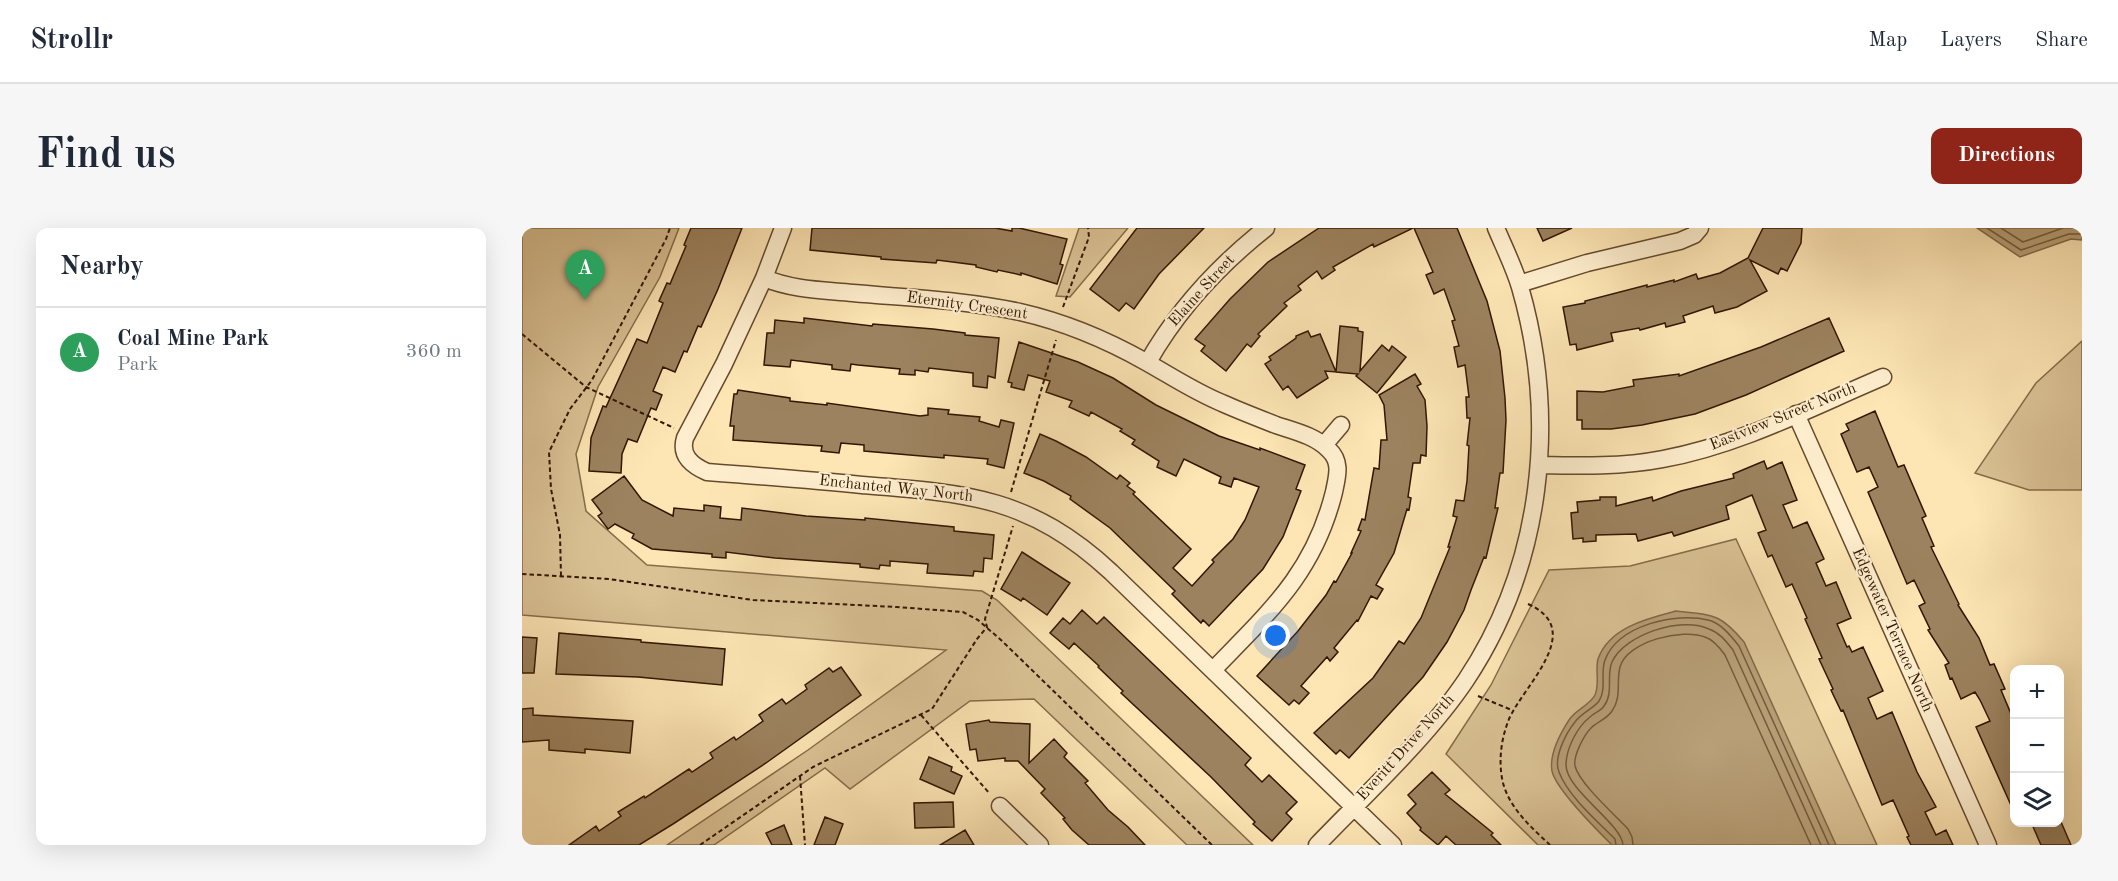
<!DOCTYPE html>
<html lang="en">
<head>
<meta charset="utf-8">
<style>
  :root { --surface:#fff; --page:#f6f6f7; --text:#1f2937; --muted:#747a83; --line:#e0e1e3; --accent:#8f2418 }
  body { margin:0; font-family:"Old Standard TT",serif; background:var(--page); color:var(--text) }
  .controls { position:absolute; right:18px; bottom:18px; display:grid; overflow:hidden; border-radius:12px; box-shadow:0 6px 24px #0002 }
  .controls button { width:54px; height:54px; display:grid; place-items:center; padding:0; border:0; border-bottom:2px solid var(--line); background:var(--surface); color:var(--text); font:30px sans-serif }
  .you { position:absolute; left:754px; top:408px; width:21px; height:21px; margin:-15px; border:4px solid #fff; border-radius:50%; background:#1a73e8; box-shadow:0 0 0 9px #1a73e833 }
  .badge { display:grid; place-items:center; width:39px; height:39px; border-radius:50%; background:var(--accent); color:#fff; font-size:20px; font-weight:700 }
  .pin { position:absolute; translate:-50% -50px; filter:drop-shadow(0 2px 3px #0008) }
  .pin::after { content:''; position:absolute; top:32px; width:21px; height:18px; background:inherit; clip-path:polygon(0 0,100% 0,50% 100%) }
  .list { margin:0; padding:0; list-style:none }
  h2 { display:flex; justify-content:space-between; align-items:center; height:78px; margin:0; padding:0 24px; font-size:26px }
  h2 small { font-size:20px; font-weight:400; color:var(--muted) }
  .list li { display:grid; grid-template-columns:39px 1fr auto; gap:18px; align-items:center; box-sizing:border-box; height:90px; padding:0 24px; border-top:2px solid var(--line) }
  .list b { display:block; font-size:22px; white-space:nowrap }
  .list p { margin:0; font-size:20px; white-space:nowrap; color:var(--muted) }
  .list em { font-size:20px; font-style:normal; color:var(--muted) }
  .icon { flex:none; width:33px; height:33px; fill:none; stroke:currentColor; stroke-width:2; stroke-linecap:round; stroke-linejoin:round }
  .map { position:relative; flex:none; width:1560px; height:617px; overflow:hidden; border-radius:12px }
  header { display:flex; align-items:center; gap:36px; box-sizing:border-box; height:84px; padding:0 30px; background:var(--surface); border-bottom:2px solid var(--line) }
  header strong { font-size:28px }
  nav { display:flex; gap:33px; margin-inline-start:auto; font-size:21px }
  .intro { display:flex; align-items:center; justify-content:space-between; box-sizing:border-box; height:144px; padding:0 36px }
  h1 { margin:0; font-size:42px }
  .button { padding:15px 27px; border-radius:12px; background:var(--accent); color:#fff; font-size:21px; font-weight:700 }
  main { display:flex; gap:36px; padding:0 36px }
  aside { flex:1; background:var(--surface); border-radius:12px; box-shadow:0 6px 24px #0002 }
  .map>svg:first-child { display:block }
  .green { fill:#dac295; stroke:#866c4a; stroke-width:1.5 }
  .water { fill:#b89f77; stroke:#826947; stroke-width:1.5 }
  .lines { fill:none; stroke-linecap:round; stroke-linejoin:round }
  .shore { stroke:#755b3c; stroke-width:1.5 }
  .building { fill:#9c825e; stroke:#321700; stroke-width:1.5 }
  .minor-casing { stroke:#654a2d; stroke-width:19 }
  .path { stroke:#321700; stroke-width:2; stroke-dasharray:4.5 3; stroke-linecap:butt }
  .minor { stroke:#feeece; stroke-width:16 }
  .labels { text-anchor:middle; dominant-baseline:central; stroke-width:4.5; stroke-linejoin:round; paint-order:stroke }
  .street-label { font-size:16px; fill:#321700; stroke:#feeece }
</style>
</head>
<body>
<header>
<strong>Strollr</strong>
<nav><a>Map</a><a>Layers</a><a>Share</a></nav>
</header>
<div class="intro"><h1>Find us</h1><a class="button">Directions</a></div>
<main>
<aside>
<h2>Nearby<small></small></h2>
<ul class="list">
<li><span class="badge" style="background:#2e9e5b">A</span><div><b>Coal Mine Park</b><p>Park</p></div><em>360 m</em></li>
</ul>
</aside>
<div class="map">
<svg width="1560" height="617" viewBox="0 0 1560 617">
  <rect width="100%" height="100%" fill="#fde5b4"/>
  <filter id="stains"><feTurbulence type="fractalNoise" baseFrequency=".00333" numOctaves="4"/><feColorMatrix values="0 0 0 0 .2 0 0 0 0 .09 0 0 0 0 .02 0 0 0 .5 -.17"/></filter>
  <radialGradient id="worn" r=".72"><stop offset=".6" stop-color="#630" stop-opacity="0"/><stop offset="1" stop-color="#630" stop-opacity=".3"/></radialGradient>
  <path class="green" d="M 0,0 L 157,0 L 138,49 L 76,159 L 54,226 L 64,283 L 125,337 L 460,363 L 475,372 L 731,617 L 665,617 L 512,471 L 448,473 L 328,561 L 303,540 L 192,617 L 145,617 L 286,522 L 424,422 L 0,387 Z
    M 557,0 L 606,0 L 548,69 L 534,68 Z
    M 1560,113 L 1560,262 L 1507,262 L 1453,245 L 1514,155 Z
    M 1214,311 L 1355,617 L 1016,617 L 924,526 L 969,457 L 1027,342 L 1108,338 Z"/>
  <path class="water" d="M 1455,0 L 1560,0 L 1560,12 L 1549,11 L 1498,29 Z
    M 1154,383 C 1191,387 1198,385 1222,414 L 1314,617 L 1090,617 C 1076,603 1034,562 1030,543 C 1027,526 1038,506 1047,492 C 1053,482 1068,477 1073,467 C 1078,456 1073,442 1076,431 C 1087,399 1127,390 1154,383 Z"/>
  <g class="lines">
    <path class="shore" d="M 1465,0 L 1499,22 L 1547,6 L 1560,6
      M 1479,0 L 1501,14 L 1541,0
      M 1094,617 L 1093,611 C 1075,593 1046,568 1037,544 C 1031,530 1044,505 1053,494 C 1059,485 1071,481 1077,473 C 1085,460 1078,445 1083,432 C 1096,397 1154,384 1186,392 C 1199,395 1209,408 1217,418 L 1307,617
      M 1101,617 C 1100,596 1044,562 1044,537 C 1044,521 1055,499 1068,489 C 1072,485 1079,483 1082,478 C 1092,465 1084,447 1090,434 C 1103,406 1160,388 1187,401 C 1198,405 1204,413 1211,422 L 1299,617
      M 1111,617 L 1110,609 L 1106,601 C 1093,587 1057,555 1053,538 C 1051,528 1062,507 1069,500 C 1075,494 1085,491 1090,483 C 1100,469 1094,454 1098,439 C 1105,413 1161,400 1183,409 C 1192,412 1198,420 1203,427 L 1289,617"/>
  </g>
  <path class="building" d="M 169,0 L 220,0 L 196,61 L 179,99 L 176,98 L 165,124 L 162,123 L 153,144 L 141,139 L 131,163 L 140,167 L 134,182 L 129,180 L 115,214 L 106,211 L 100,226 L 99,245 L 67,243 L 69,210 L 81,178 L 84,179 L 115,111 L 125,115 L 141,75 L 137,73 L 145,55 L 148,56 L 164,18 L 162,17 Z
    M 290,0 L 473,0 L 490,3 L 490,0 L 497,0 L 545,11 L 538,36 L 541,37 L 535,56 L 499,45 L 499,47 L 476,42 L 475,44 L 454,39 L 454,37 L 415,32 L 414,35 L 359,31 L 359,29 L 288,22 Z
    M 615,0 L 682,0 L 637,46 L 612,81 L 604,75 L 597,83 L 568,61 Z
    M 797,0 L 891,0 L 852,19 L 851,16 L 811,39 L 813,42 L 800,51 L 795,43 L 776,58 L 779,62 L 762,75 L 765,78 L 736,106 L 738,108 L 729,119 L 725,116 L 704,143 L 679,123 L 683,118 L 673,111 L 708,71 L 746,34 Z
    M 892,0 L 935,0 L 965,73 L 978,123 L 983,170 L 984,192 L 981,245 L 978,245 L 973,280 L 976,280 L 964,330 L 962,329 L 949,362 L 942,382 L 925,414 L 901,449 L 827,530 L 818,522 L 814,526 L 792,505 L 851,450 L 877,413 L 882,416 L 899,390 L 928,319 L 926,319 L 935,289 L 931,288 L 934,272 L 942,273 L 945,253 L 947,218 L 945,217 L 948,190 L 945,190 L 944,169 L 947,169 L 943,137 L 936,139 L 932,119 L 937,118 L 930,93 L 933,92 L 922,61 L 912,66 L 904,47 L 911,44 Z
    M 1015,0 L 1050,0 L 1021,13 Z
    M 1241,0 L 1280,0 L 1279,15 L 1265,43 L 1259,40 L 1256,46 L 1228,32 L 1245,63 L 1215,79 L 1193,85 L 1191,78 L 1161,88 L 1163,94 L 1144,99 L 1143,95 L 1118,102 L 1117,100 L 1089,105 L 1091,113 L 1055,122 L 1054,116 L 1048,117 L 1041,79 L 1063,75 L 1063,73 L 1125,57 L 1125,59 L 1152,52 L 1152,54 L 1174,46 L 1176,51 L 1198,45 L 1226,30 Z
    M 282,90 L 350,98 L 351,96 L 411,101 L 443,105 L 443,107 L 477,110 L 473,150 L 466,148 L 465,160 L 451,158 L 451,145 L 407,140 L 406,144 L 393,142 L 393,147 L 377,146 L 378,141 L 336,137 L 329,136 L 328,143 L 310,141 L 310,137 L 269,132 L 268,139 L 242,137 L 245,105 L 252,105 L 253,92 L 282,95 Z
    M 1307,90 L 1322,123 L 1224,167 L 1173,186 L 1120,197 L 1089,201 L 1060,201 L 1060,192 L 1055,192 L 1055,163 L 1081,164 L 1112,158 L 1111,152 L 1157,146 L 1157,148 L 1239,119 Z
    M 818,98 L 836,100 L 836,103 L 841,104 L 838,143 L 860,117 L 867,123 L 870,118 L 884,129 L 855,165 L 834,148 L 836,146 L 814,144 Z
    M 786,103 L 789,109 L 798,106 L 814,144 L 803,143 L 806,150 L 775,170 L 766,158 L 761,162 L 743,136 L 749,132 L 747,129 L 774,110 L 774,108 Z
    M 497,114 L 556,134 L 591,150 L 634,177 L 697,208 L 738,222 L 738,220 L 783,237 L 774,261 L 779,263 L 761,309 L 741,341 L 687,398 L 681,392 L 679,395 L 650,366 L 653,363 L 588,300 L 548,271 L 549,268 L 522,253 L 502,245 L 518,206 L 534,213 L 564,229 L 595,251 L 598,247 L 608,255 L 605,258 L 613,264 L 611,266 L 669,321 L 651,340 L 670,358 L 692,334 L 690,332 L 711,311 L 723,292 L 737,259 L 712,250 L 709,259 L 697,255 L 699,249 L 662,231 L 654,248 L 635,239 L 637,233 L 610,216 L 613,212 L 598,203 L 600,201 L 569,184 L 567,188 L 547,179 L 550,173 L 524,164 L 528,153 L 506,147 L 502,162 L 489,159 L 490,155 L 486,154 Z
    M 893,146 L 899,156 L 895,158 L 903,172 L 905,198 L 904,228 L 899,227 L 898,235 L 891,235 L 886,269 L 889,270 L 887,282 L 885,281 L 872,325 L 854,357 L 861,361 L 855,371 L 849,368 L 836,393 L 835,392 L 812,420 L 816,424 L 808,433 L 805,429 L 779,458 L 787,465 L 777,476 L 772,472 L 767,477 L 735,448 L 776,403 L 804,367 L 812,353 L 814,354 L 830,325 L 829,325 L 839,303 L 836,302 L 840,291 L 843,292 L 852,240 L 857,241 L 859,212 L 865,212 L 862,177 L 857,167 Z
    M 216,162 L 268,170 L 268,173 L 305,177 L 305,175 L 398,188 L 406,187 L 406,180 L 427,182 L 426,186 L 458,189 L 457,193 L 477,199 L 479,192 L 492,195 L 482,240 L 465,236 L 466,231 L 422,227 L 422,230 L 342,223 L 342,217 L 319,215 L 317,225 L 299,223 L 300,218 L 211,212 L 212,198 L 208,198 L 212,166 L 215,166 Z
    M 1353,183 L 1376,239 L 1382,237 L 1404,288 L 1400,290 L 1412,318 L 1409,319 L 1437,376 L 1436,377 L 1457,410 L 1468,437 L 1472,436 L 1483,461 L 1479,462 L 1492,493 L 1492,584 L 1454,499 L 1468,493 L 1458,472 L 1453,464 L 1439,471 L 1430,450 L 1428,451 L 1423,437 L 1427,435 L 1406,402 L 1408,401 L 1397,378 L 1403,375 L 1392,352 L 1385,356 L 1346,264 L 1356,259 L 1347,239 L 1335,244 L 1319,206 L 1327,202 L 1324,196 Z
    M 1242,233 L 1245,241 L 1260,234 L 1275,272 L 1261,277 L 1271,300 L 1285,294 L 1302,331 L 1294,335 L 1304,358 L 1314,354 L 1329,390 L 1315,396 L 1325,419 L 1327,418 L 1330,424 L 1341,419 L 1361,463 L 1346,470 L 1355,491 L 1370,484 L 1395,544 L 1414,579 L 1403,584 L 1414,607 L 1424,602 L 1431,617 L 1389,617 L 1385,609 L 1387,608 L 1371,572 L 1360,577 L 1321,482 L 1319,483 L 1309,462 L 1311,461 L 1297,431 L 1300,430 L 1283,391 L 1285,390 L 1270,356 L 1264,359 L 1250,327 L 1246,329 L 1236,305 L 1244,302 L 1230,267 L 1204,278 L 1207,291 L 1152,308 L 1150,304 L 1116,313 L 1114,306 L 1074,307 L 1074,313 L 1061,314 L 1061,310 L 1051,311 L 1049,285 L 1056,284 L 1055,274 L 1078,272 L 1078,269 L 1094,269 L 1094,278 L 1130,269 L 1131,273 L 1159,263 L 1212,250 L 1211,246 Z
    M 102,248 L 120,272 L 151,288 L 152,280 L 182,283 L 182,277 L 199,279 L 198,290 L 219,292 L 220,280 L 284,288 L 343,292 L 343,290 L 432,299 L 432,303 L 472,307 L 470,331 L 462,330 L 461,344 L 452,343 L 451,348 L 405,345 L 406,336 L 368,333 L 368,338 L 358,337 L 357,341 L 338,339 L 338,336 L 253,330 L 204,324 L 204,330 L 190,329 L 190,326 L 130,321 L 110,310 L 112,306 L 93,296 L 86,301 L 76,288 L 80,285 L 70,272 Z
    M 500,324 L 548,355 L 525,387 L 501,370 L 499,373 L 479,361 Z
    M 560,382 L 575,396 L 582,389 L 729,530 L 723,537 L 740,554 L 747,547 L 775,574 L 764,585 L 770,591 L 750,613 L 731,596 L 733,594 L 689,549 L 599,465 L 601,463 L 576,439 L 577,438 L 552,415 L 547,421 L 528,405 L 541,390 L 548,396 Z
    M 37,405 L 119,412 L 119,414 L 203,421 L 200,457 L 116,449 L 34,446 Z
    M 0,409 L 15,410 L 12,445 L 0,445 Z
    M 319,439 L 339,467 L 244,535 L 151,596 L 117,617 L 47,617 L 74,598 L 77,603 L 99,588 L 96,584 L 122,568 L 123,570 L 167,541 L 170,544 L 191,530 L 188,525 L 212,509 L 214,512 L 241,493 L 237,487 L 260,471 L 264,476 L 285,461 L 283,457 L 307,440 L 311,444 Z
    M 11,480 L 11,487 L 111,493 L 108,525 L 63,521 L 63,525 L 27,522 L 27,512 L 0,514 L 0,481 Z
    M 467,492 L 468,494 L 508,496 L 507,535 L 532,511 L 545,525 L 542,529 L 566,553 L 563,555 L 586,582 L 606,599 L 623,617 L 567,617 L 550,602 L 541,591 L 543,590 L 519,565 L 523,561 L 496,533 L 483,533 L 483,530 L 456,533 L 454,521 L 448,522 L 444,496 Z
    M 407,529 L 430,539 L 429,543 L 440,548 L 432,566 L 398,551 Z
    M 910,544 L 928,562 L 923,566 L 971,605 L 969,607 L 979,617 L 934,617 L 924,608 L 916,617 L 898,602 L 899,600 L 885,585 L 894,576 L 886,567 Z
    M 431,574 L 432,599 L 393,600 L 392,575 Z
    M 303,589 L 321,596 L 313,617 L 292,617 Z
    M 1509,594 L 1539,594 L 1549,617 L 1519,617 Z
    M 262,597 L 270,617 L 250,617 L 244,605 Z
    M 443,602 L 452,617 L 418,617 Z"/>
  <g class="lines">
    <g class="minor-casing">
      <path id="minor" d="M 261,0 L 242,50 L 202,136 L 163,210 C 158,227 169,237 185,244 C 237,248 289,252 340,257 C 445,265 508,269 589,344 L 871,617
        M 242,50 C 271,62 301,62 331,65 C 387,70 443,72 498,84 C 542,94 585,112 624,134 C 649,148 673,164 700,175 C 718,183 736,190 754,197 C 772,203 794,208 807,222 C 820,234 815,249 812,264 C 792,345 747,384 692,441
        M 997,56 L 1065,35 L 1158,13 L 1172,7 L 1178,0
        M 626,134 C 656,81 696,38 744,0
        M 1274,186 L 1466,617
        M 802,217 L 819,197
        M 1017,237 C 1059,238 1100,239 1141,231 C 1218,217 1290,179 1361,149
        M 478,578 L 518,617
        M 795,617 C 844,566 905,510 944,452 C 1021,336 1036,191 998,59 C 992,39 982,19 974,0"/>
    </g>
    <path class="path" d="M 541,79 L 567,9 L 566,0
      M 0,106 L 64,159 L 152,200
      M 489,264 L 534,112
      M 0,346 L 87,351 L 231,372 L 375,379 L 441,384 L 456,392 L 479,412 L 690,617
      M 39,348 L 38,307 L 29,261 L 27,224 L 48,181 L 70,152 L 144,11 L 148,0
      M 1006,376 C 1065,402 1002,457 987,491 C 979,511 976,534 981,555 C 988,581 1010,600 1028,617
      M 956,468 L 992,483
      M 399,487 L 468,566
      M 278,548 L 283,617
      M 178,617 L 291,539 L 410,481 L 455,411 L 465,399 L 463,391 L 491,298"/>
    <use href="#minor" class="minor"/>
  </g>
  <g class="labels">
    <g class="street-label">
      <text transform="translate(680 63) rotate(-48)">Elaine Street</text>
      <text transform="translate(445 78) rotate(8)">Eternity Crescent</text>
      <text transform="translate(1261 189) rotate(-22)">Eastview Street North</text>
      <text transform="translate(374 261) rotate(6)">Enchanted Way North</text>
      <text transform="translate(1370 402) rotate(66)">Edgewater Terrace North</text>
      <text transform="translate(884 520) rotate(-48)">Everitt Drive North</text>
    </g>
  </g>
  <rect width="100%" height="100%" filter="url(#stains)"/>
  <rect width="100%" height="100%" fill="url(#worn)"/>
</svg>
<div class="controls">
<button>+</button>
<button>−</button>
<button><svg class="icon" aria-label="layers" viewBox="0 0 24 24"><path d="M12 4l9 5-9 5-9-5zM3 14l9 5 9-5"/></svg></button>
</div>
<div class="you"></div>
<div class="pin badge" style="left:63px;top:72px;background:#2e9e5b">A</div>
</div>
</main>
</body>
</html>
